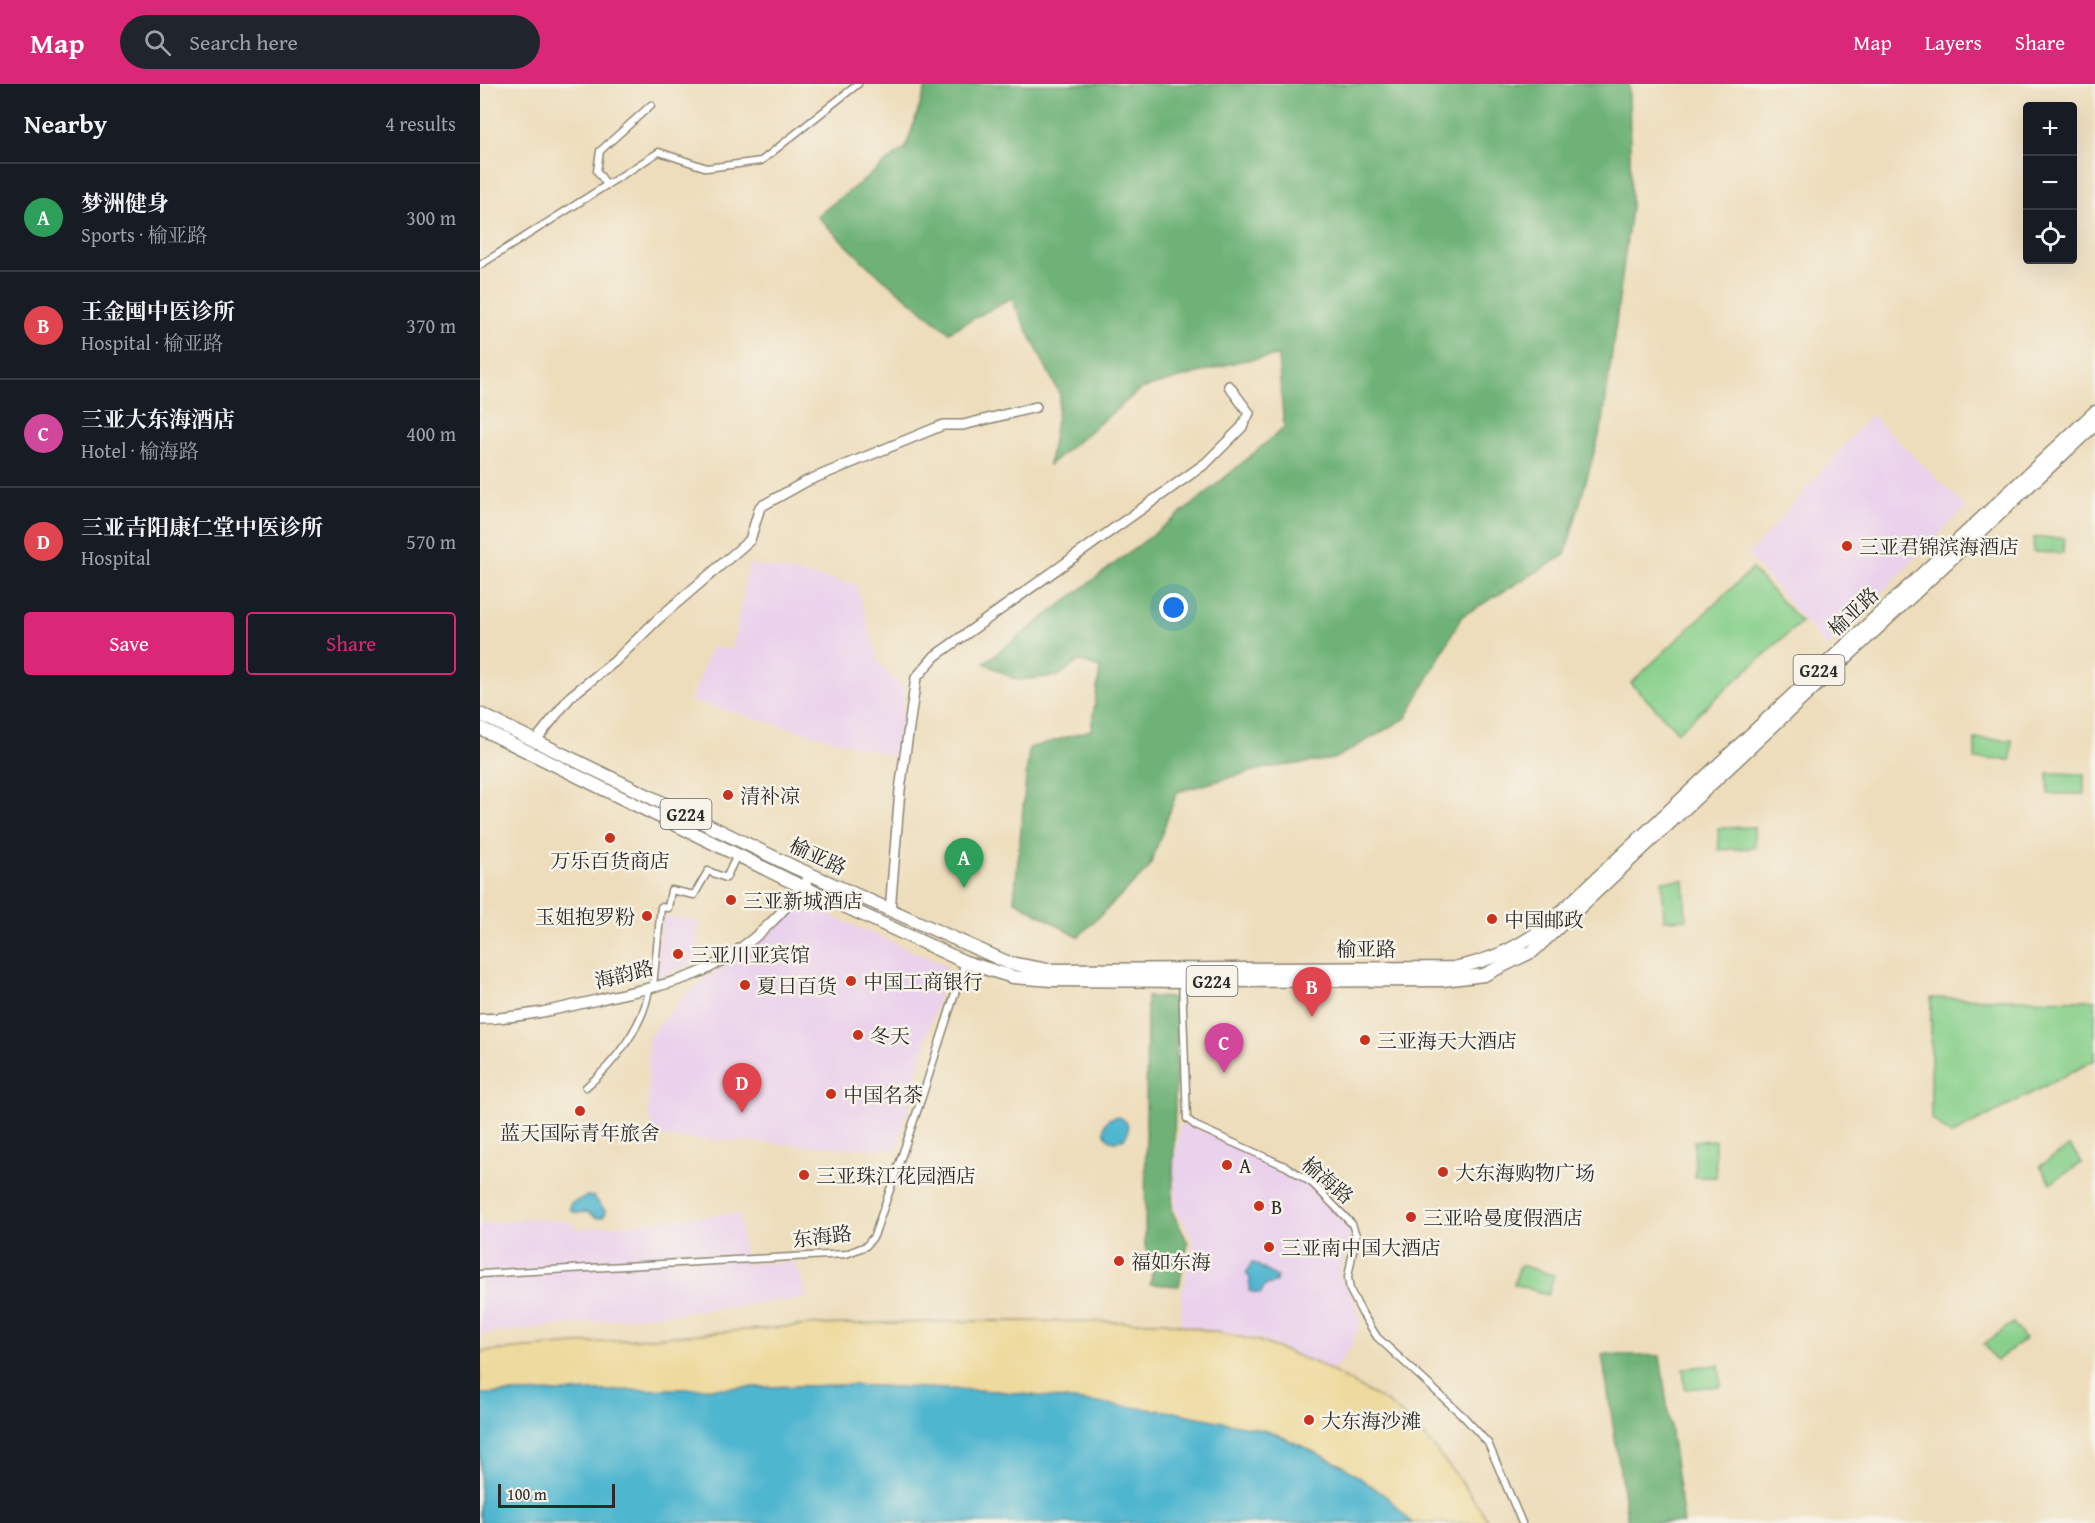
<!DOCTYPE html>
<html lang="en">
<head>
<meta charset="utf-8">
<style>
  :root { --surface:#171b24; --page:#20242c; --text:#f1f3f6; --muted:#9ea1a6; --line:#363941; --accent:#db2777 }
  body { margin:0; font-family:"Gentium Book Plus","Noto Serif SC",serif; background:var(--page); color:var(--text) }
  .controls { position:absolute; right:18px; top:18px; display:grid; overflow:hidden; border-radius:6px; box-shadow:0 6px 24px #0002 }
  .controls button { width:54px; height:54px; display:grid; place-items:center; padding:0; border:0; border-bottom:2px solid var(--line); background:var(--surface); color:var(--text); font:30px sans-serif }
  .scale { position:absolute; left:18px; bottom:15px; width:117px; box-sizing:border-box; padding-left:6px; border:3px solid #2b2b2b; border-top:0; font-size:16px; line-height:21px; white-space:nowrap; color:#2b2b2b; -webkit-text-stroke:4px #f7f3e8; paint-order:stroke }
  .you { position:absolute; left:694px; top:524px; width:21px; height:21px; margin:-15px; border:4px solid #fff; border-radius:50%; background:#1a73e8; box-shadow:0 0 0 9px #1a73e833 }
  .badge { display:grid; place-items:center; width:39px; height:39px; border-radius:50%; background:var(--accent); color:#fff; font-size:20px; font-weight:700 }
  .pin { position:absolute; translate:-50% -50px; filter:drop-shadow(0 2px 3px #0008) }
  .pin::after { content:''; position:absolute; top:32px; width:21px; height:18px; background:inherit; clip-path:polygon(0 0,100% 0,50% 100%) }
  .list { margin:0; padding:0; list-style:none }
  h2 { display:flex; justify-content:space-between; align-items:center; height:78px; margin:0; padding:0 24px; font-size:26px }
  h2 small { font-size:20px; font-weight:400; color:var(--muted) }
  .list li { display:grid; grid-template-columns:39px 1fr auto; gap:18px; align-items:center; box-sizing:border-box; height:108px; padding:0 24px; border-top:2px solid var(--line) }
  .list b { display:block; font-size:22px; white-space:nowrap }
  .list p { margin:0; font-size:20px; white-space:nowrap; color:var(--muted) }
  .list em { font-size:20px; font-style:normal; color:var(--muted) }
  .actions { display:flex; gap:12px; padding:18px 24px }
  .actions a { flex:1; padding:14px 0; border:2px solid var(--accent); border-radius:6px; text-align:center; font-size:21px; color:var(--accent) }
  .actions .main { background:var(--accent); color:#fff }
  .icon { flex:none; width:33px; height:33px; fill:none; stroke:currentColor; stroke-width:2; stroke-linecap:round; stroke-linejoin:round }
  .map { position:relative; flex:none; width:1615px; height:1439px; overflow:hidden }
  header { display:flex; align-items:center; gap:36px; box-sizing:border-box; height:84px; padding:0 30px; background:var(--accent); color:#fff }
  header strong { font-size:28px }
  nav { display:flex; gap:33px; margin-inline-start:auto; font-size:21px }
  .search { width:420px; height:54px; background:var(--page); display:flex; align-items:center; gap:15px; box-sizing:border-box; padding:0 21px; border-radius:33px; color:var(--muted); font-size:22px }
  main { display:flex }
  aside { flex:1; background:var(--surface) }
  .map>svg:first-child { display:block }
  .built { fill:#ead1ec }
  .green { fill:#88d08b; stroke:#5a7e5b; stroke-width:1.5 }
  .forest { fill:#6eb277; stroke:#4c6e51; stroke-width:1.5 }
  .sand { fill:#eeda9e; stroke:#8c8264; stroke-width:1.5 }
  .water { fill:#50b6cf; stroke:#3e707d; stroke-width:1.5 }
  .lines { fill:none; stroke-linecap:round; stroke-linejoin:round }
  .street-casing { stroke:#8c8473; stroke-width:9 }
  .secondary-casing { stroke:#8c8473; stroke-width:12 }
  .highway-casing { stroke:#8c8473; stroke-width:15 }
  .street { stroke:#fff; stroke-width:6 }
  .secondary { stroke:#fff; stroke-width:9 }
  .highway { stroke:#fff; stroke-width:12 }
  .poi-dot { fill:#c8321e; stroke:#f7f3e8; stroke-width:2 }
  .labels { text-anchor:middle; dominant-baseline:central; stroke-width:5; stroke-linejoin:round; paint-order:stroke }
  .shield { fill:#f7f3e8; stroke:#686764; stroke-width:1.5 }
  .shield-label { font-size:18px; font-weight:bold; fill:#2b2b2b }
  .poi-label { font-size:20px; fill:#2b2b2b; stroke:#f7f3e8; text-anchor:start }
  .street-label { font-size:20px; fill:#2b2b2b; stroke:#f7f3e8 }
</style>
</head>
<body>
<header>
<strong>Map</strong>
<div class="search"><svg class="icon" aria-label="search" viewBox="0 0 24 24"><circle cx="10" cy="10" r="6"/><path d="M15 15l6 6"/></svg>Search here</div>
<nav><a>Map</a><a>Layers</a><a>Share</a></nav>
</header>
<main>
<aside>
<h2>Nearby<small>4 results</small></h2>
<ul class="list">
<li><span class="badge" style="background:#2e9e5b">A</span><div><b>梦洲健身</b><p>Sports · 榆亚路</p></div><em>300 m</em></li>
<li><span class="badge" style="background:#e0444e">B</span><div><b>王金囤中医诊所</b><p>Hospital · 榆亚路</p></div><em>370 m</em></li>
<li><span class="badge" style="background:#d1479c">C</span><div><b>三亚大东海酒店</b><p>Hotel · 榆海路</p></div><em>400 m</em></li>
<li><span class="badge" style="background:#e0444e">D</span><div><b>三亚吉阳康仁堂中医诊所</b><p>Hospital</p></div><em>570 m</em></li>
</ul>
<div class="actions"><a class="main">Save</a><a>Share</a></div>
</aside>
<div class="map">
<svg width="1615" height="1439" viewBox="0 0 1615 1439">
  <rect width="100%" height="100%" fill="#f7f3e8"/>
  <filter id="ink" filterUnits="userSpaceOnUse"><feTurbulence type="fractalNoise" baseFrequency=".0167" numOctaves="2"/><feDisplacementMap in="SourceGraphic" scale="12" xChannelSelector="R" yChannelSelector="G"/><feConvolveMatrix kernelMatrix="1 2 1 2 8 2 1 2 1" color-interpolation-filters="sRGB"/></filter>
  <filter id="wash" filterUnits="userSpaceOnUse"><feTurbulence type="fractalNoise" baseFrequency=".008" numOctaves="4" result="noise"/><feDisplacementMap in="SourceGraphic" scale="24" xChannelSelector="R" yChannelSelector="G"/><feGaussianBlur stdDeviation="1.35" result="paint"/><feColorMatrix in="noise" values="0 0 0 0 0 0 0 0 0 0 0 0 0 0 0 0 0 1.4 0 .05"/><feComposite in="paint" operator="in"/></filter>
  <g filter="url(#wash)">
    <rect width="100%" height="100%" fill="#edddbb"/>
    <path class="built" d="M 1391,331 L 1486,423 L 1347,564 L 1268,471 Z
      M 269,480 L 376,500 L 399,580 L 424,604 L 421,674 L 211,617 L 231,563 L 252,566 Z
      M 317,817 L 467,882 L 416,1066 L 177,1053 L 168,1028 L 168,954 L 205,910 L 304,835 Z
      M 182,832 L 218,837 L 217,861 L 220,879 L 175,894 Z
      M 700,1041 L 710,1041 L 809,1087 L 833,1102 L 861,1130 L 872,1145 L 858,1193 L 868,1203 L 881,1237 L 871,1261 L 854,1286 L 780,1255 L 701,1240 L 702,1208 L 712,1169 L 713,1155 L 695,1126 L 694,1080 Z
      M 259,1129 L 265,1180 L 315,1178 L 328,1214 L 0,1250 L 0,1140 L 54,1134 L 93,1138 L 96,1145 Z"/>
    <path class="green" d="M 1554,454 L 1584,454 L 1583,469 L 1553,468 Z
      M 1272,485 L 1321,538 L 1198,648 L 1151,599 Z
      M 1495,655 L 1532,656 L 1531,676 L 1495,675 Z
      M 1568,689 L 1604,690 L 1604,710 L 1568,710 Z
      M 1274,743 L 1275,764 L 1239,766 L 1238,744 Z
      M 1204,796 L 1206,835 L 1184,836 L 1182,797 Z
      M 1451,914 L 1615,916 L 1615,976 L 1471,1051 L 1451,1034 Z
      M 1235,1056 L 1236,1093 L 1215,1093 L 1214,1057 Z
      M 1590,1062 L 1602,1079 L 1571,1099 L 1560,1082 Z
      M 1040,1181 L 1074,1191 L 1068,1211 L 1034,1200 Z
      M 1533,1239 L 1545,1255 L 1516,1277 L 1504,1260 Z
      M 1239,1281 L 1241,1302 L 1205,1305 L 1203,1284 Z"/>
    <path class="forest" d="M 447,0 L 1149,0 L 1151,124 L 1123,337 L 1085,471 L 982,532 L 926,634 L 854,675 L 785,684 L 697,708 L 669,784 L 598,853 L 534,816 L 549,664 L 611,646 L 620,584 L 599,577 L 578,592 L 537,596 L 504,579 L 713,420 L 804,344 L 798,272 L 760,277 L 661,305 L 569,381 L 580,311 L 531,214 L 469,248 L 389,183 L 337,132 L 426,63 Z
      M 667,913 L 698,914 L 692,1127 L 708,1159 L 699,1202 L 670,1200 L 674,1181 L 665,1163 Z
      M 1122,1270 L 1180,1272 L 1204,1439 L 1148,1439 Z"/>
    <path class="sand" d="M 499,1237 L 686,1238 L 779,1257 L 843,1282 L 908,1319 L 937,1343 L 984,1401 L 1010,1439 L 932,1439 L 908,1414 L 863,1382 L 792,1348 L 693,1328 L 517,1307 L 366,1301 L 0,1310 L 0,1268 L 329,1241 Z"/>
    <path class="water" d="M624 1045a12 12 0 1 1 24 0a12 12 0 1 1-24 0Z
      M 107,1112 L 114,1113 L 126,1128 L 123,1133 L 117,1134 L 107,1128 L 97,1129 L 90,1126 L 90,1120 Z
      M 772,1178 L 797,1193 L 795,1199 L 786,1201 L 780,1210 L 769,1207 L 770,1194 L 766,1189 Z
      M 366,1301 L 517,1307 L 693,1328 L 792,1348 L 863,1382 L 908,1414 L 932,1439 L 0,1439 L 0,1310 Z"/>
  </g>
  <g filter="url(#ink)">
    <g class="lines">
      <g class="street-casing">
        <path id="street" d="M 127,101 L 117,87 L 120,67 L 171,21
          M 0,181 L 179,68 L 227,84 L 281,77 L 378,0
          M 702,897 L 707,1035 L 716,1042 L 807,1083 L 833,1100 L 872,1140 L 876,1151 L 868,1193 L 870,1206 L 882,1229 L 897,1253 L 983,1332 L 1008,1359 L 1042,1439
          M 173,902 L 181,823 L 188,824 L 191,806 L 214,811 L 228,787 L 246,794 L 257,771
          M 106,1003 C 133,981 166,939 169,903
          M 0,1190 L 366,1170 L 386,1162 L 394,1152 L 442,1013 L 485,878"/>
      </g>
      <g class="secondary-casing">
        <path id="secondary" d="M 56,656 L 91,612 L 134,578 L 178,535 L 270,456 L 280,423 L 327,397 L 463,341 L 483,341 L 556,323
          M 410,827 L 420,706 L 436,594 L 455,572 L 726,379 L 762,343 L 769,329 L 749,302
          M 0,935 C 40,934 79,925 117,916 C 152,907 195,901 227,885 C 271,862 303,831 331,791"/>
      </g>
      <g class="highway-casing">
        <path id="highway" d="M 0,630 L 314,783 L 529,879 L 567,886 L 974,884 C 1009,877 1036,865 1064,844 L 1615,328
          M 0,644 L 308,796 L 485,878 L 533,893 L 572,896 L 720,897 L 963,896 L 1004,891 L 1053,867 L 1615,340"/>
      </g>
      <use href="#street" class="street"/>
      <use href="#secondary" class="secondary"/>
      <use href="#highway" class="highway"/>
    </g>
  </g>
  <g class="poi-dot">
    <circle cx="1367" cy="462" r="6"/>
    <circle cx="248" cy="711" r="6"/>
    <circle cx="130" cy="754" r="6"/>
    <circle cx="251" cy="816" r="6"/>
    <circle cx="167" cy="832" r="6"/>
    <circle cx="1012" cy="835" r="6"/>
    <circle cx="198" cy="870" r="6"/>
    <circle cx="371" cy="897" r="6"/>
    <circle cx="265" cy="901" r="6"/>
    <circle cx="378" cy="951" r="6"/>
    <circle cx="885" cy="956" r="6"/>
    <circle cx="351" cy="1010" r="6"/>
    <circle cx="100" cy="1027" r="6"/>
    <circle cx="747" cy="1081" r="6"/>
    <circle cx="963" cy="1088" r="6"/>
    <circle cx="324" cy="1091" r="6"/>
    <circle cx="779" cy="1122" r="6"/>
    <circle cx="931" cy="1133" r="6"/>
    <circle cx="789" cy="1163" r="6"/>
    <circle cx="639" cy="1177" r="6"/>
    <circle cx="829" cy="1336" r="6"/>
  </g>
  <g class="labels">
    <g class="shield">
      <rect x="1313.5" y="571" width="51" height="30" rx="4.5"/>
      <rect x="180.5" y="715" width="51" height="30" rx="4.5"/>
      <rect x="706.5" y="882" width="51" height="30" rx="4.5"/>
    </g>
    <g class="shield-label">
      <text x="1339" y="586">G224</text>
      <text x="206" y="730">G224</text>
      <text x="732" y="897">G224</text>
    </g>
    <g class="poi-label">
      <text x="1379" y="462">三亚君锦滨海酒店</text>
      <text x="260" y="711">清补凉</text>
      <text x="130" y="776" text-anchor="middle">万乐百货商店</text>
      <text x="263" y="816">三亚新城酒店</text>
      <text x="155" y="832" text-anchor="end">玉姐抱罗粉</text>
      <text x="1024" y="835">中国邮政</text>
      <text x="210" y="870">三亚川亚宾馆</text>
      <text x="383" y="897">中国工商银行</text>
      <text x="277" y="901">夏日百货</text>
      <text x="390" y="951">冬天</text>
      <text x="897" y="956">三亚海天大酒店</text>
      <text x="363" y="1010">中国名茶</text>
      <text x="100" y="1048" text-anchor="middle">蓝天国际青年旅舍</text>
      <text x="759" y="1081">A</text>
      <text x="975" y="1088">大东海购物广场</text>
      <text x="336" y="1091">三亚珠江花园酒店</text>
      <text x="791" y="1122">B</text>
      <text x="943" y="1133">三亚哈曼度假酒店</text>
      <text x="801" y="1163">三亚南中国大酒店</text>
      <text x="651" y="1177">福如东海</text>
      <text x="841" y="1336">大东海沙滩</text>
    </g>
    <g class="street-label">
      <text transform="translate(1373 527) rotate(-43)">榆亚路</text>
      <text transform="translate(338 772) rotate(25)">榆亚路</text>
      <text x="886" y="864">榆亚路</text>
      <text transform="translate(144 890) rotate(-14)">海韵路</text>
      <text transform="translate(848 1096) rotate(40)">榆海路</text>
      <text transform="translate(342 1152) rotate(-7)">东海路</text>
    </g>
  </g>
</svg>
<div class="controls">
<button>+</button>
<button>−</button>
<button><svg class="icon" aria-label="locate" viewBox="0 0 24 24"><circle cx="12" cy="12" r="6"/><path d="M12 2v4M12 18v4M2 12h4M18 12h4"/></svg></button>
</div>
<div class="scale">100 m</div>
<div class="you"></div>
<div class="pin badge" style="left:484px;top:804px;background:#2e9e5b">A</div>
<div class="pin badge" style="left:832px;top:933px;background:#e0444e">B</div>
<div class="pin badge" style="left:744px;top:989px;background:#d1479c">C</div>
<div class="pin badge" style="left:262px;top:1029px;background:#e0444e">D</div>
</div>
</main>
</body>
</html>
